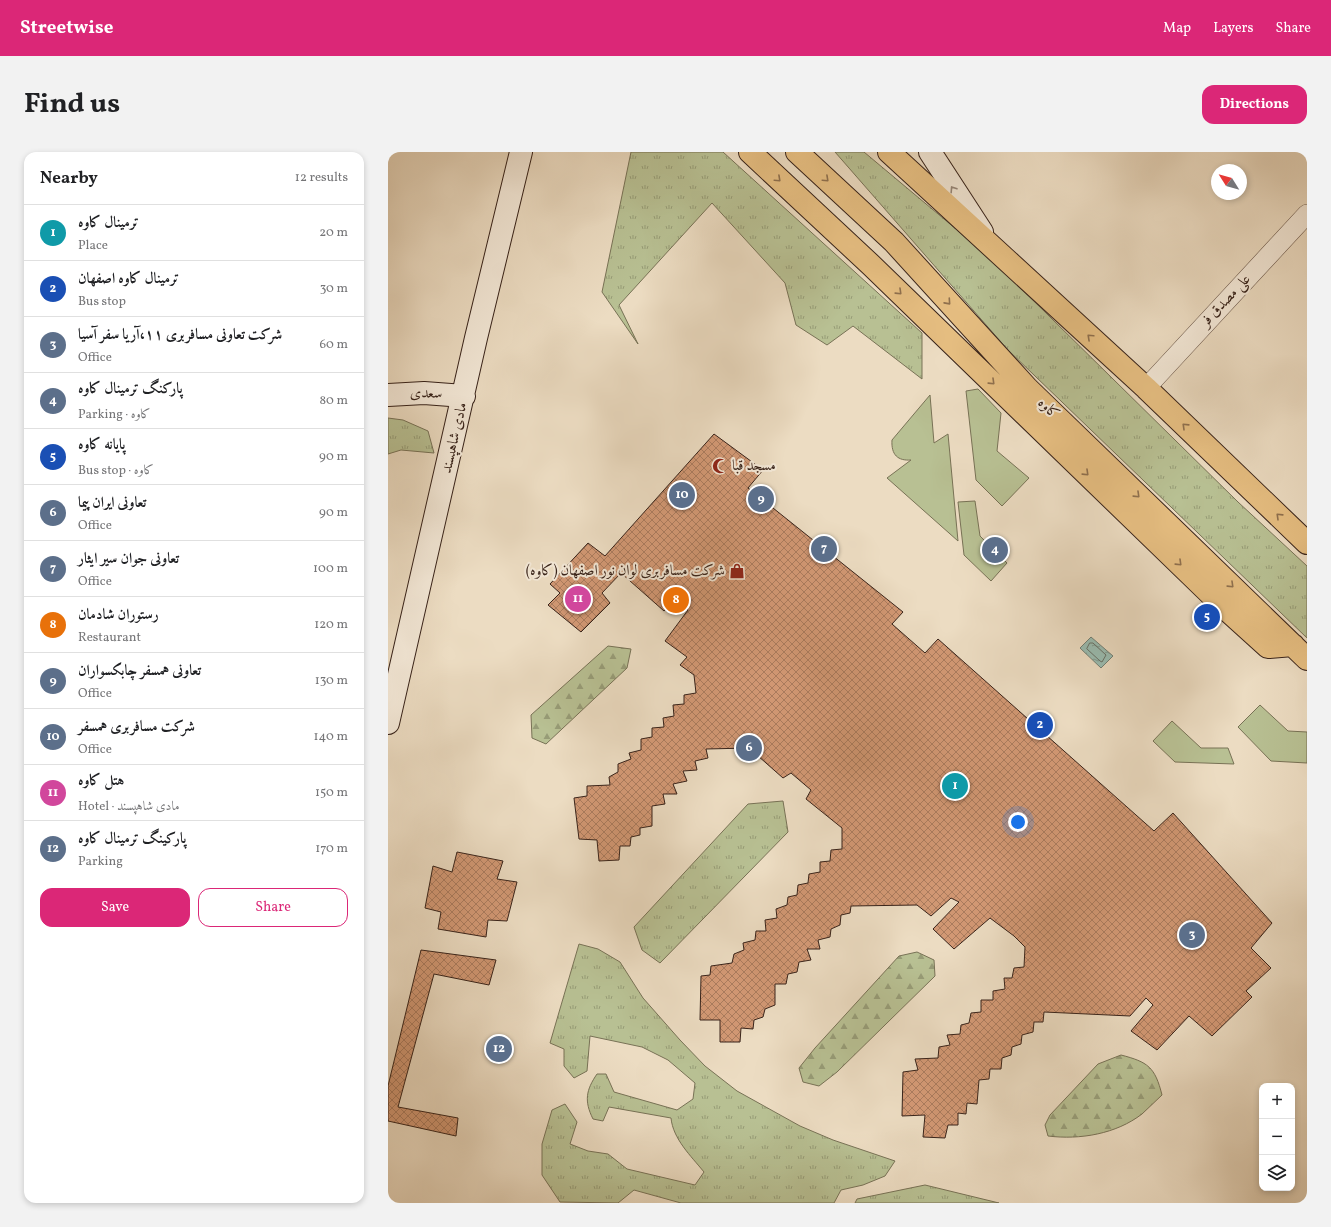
<!DOCTYPE html>
<html lang="en">
<head>
<meta charset="utf-8">
<style>
  :root { --surface:#fff; --page:#f2f2f2; --text:#202124; --muted:#757577; --line:#e0e0e0; --accent:#db2777 }
  body { margin:0; font-family:Vollkorn,Amiri,serif; background:var(--page); color:var(--text) }
  .controls { position:absolute; right:12px; bottom:12px; display:grid; overflow:hidden; border-radius:8px; box-shadow:0 2px 6px #0003 }
  .controls button { width:36px; height:36px; display:grid; place-items:center; padding:0; border:0; border-bottom:1px solid var(--line); background:var(--surface); color:var(--text); font:20px sans-serif }
  .compass { position:absolute; left:823px; top:12px; width:36px; height:36px; border-radius:50%; background:var(--surface); box-shadow:0 2px 6px #0003; rotate:307deg }
  .you { position:absolute; left:630px; top:670px; width:14px; height:14px; margin:-10px; border:3px solid #fff; border-radius:50%; background:#1a73e8; box-shadow:0 0 0 6px #1a73e833 }
  .badge { display:grid; place-items:center; width:26px; height:26px; border-radius:50%; background:var(--accent); color:#fff; font-size:13px; font-weight:700 }
  .pin { position:absolute; translate:-50% -50%; border:2px solid #fff; box-shadow:0 1px 4px #0006 }
  .list { margin:0; padding:0; list-style:none }
  h2 { display:flex; justify-content:space-between; align-items:center; height:52px; margin:0; padding:0 16px; font-size:17px }
  h2 small { font-size:13px; font-weight:400; color:var(--muted) }
  .list li { display:grid; grid-template-columns:26px 1fr auto; gap:12px; align-items:center; box-sizing:border-box; height:56px; padding:0 16px; border-top:1px solid var(--line) }
  .list b { display:block; font-size:15px; white-space:nowrap }
  .list p { margin:0; font-size:13px; white-space:nowrap; color:var(--muted) }
  .list em { font-size:13px; font-style:normal; color:var(--muted) }
  .actions { display:flex; gap:8px; padding:12px 16px }
  .actions a { flex:1; padding:9px 0; border:1px solid var(--accent); border-radius:12px; text-align:center; font-size:14px; color:var(--accent) }
  .actions .main { background:var(--accent); color:#fff }
  .icon { flex:none; width:22px; height:22px; fill:none; stroke:currentColor; stroke-width:2; stroke-linecap:round; stroke-linejoin:round }
  .map { position:relative; flex:none; width:919px; height:1051px; overflow:hidden; border-radius:12px }
  header { display:flex; align-items:center; gap:24px; box-sizing:border-box; height:56px; padding:0 20px; background:var(--accent); color:#fff }
  header strong { font-size:19px }
  nav { display:flex; gap:22px; margin-inline-start:auto; font-size:14px }
  .intro { display:flex; align-items:center; justify-content:space-between; box-sizing:border-box; height:96px; padding:0 24px }
  h1 { margin:0; font-size:28px }
  .button { padding:10px 18px; border-radius:12px; background:var(--accent); color:#fff; font-size:14px; font-weight:700 }
  main { display:flex; gap:24px; padding:0 24px }
  aside { flex:1; background:var(--surface); border-radius:12px; box-shadow:0 2px 6px #0003 }
  .map>svg:first-child { display:block }
  .grass { fill:url(#grass-tufts); stroke:#787256 }
  .forest { fill:url(#forest-firs); stroke:#787256 }
  .park { fill:#b8c093; stroke:#787256 }
  .water { fill:url(#water-ripples); stroke:#727f75 }
  .lines { fill:none; stroke-linecap:round; stroke-linejoin:round }
  .shore { stroke:#687066; stroke-width:1 }
  .building { fill:url(#building-cross-hatch); stroke:#38231a }
  .street-casing { stroke:#655144; stroke-width:20 }
  .secondary-casing { stroke:#38231a; stroke-width:24 }
  .primary-casing { stroke:#38231a; stroke-width:24 }
  .street { stroke:#f3e8d7; stroke-width:19 }
  .secondary { stroke:#f3e8d7; stroke-width:22 }
  .primary { stroke:#e6be81; stroke-width:22 }
  .oneway { stroke:#8f704e }
  .oneway2 { stroke:#968678 }
  .labels { text-anchor:middle; dominant-baseline:central; stroke-width:4; stroke-linejoin:round; paint-order:stroke }
  .street-label { font-size:15px; fill:#38231a; stroke:#f3e8d7 }
  .poi-label { font-size:15px; fill:#38231a; stroke:#f3e8d7; text-anchor:start }
</style>
</head>
<body>
<header>
<strong>Streetwise</strong>
<nav><a>Map</a><a>Layers</a><a>Share</a></nav>
</header>
<div class="intro"><h1>Find us</h1><a class="button">Directions</a></div>
<main>
<aside>
<h2>Nearby<small>12 results</small></h2>
<ul class="list">
<li><span class="badge" style="background:#0f9aa8">1</span><div><b>ترمینال کاوه</b><p>Place</p></div><em>20 m</em></li>
<li><span class="badge" style="background:#1a4fb4">2</span><div><b>ترمینال کاوه اصفهان</b><p>Bus stop</p></div><em>30 m</em></li>
<li><span class="badge" style="background:#5c6f8a">3</span><div><b>شرکت تعاونی مسافربری ۱۱،آریا سفر آسیا</b><p>Office</p></div><em>60 m</em></li>
<li><span class="badge" style="background:#5c6f8a">4</span><div><b>پارکنگ ترمینال کاوه</b><p>Parking · کاوه</p></div><em>80 m</em></li>
<li><span class="badge" style="background:#1a4fb4">5</span><div><b>پایانه کاوه</b><p>Bus stop · کاوه</p></div><em>90 m</em></li>
<li><span class="badge" style="background:#5c6f8a">6</span><div><b>تعاونی ایران پیما</b><p>Office</p></div><em>90 m</em></li>
<li><span class="badge" style="background:#5c6f8a">7</span><div><b>تعاونی جوان سیر ایثار</b><p>Office</p></div><em>100 m</em></li>
<li><span class="badge" style="background:#e8710a">8</span><div><b>رستوران شادمان</b><p>Restaurant</p></div><em>120 m</em></li>
<li><span class="badge" style="background:#5c6f8a">9</span><div><b>تعاونی همسفر چابکسواران</b><p>Office</p></div><em>130 m</em></li>
<li><span class="badge" style="background:#5c6f8a">10</span><div><b>شرکت مسافربری همسفر</b><p>Office</p></div><em>140 m</em></li>
<li><span class="badge" style="background:#d1479c">11</span><div><b>هتل کاوه</b><p>Hotel · مادی شاهپسند</p></div><em>150 m</em></li>
<li><span class="badge" style="background:#5c6f8a">12</span><div><b>پارکینگ ترمینال کاوه</b><p>Parking</p></div><em>170 m</em></li>
</ul>
<div class="actions"><a class="main">Save</a><a>Share</a></div>
</aside>
<div class="map">
<svg width="919" height="1051" viewBox="0 0 919 1051">
  <defs>
    <pattern id="grass-tufts" width="24" height="20" patternUnits="userSpaceOnUse"><rect width="24" height="20" fill="#b8c093"/><path d="M3 7l-1-3M5 7V3M7 7l1-3M15 17l-1-3M17 17v-4M19 17l1-3" fill="none" stroke="#979c77"/></pattern>
    <pattern id="forest-firs" width="22" height="20" patternUnits="userSpaceOnUse"><rect width="22" height="20" fill="#b8c093"/><path d="M5 1l3.5 6h-7zM16 11l3.5 6h-7z" fill="#979c77"/></pattern>
    <pattern id="water-ripples" width="26" height="14" patternUnits="userSpaceOnUse"><rect width="26" height="14" fill="#99bcb1"/><path d="M2 4q2-2 4 0t4 0M15 11q2-2 4 0t4 0" fill="none" stroke="#7e988f"/></pattern>
    <pattern id="building-cross-hatch" width="8" height="8" patternUnits="userSpaceOnUse"><rect width="8" height="8" fill="#d29874"/><path d="M0 0l8 8M0 8l8-8" fill="none" stroke="#ab7c5e"/></pattern>
  </defs>
  <rect width="100%" height="100%" fill="#ecdcc2"/>
  <filter id="stains"><feTurbulence type="fractalNoise" baseFrequency=".005" numOctaves="4"/><feColorMatrix values="0 0 0 0 .2 0 0 0 0 .09 0 0 0 0 .02 0 0 0 .5 -.17"/></filter>
  <radialGradient id="worn" r=".72"><stop offset=".6" stop-color="#630" stop-opacity="0"/><stop offset="1" stop-color="#630" stop-opacity=".3"/></radialGradient>
  <path class="grass" d="M 243,0 L 335,0 L 534,181 L 534,227 L 465,174 L 439,193 L 408,173 L 397,131 L 324,51 L 231,153 L 250,192 L 214,140 Z
    M 447,0 L 476,0 L 599,103 L 850,350 L 919,414 L 919,486 L 620,198 Z
    M 0,266 L 15,268 L 40,279 L 46,301 L 13,298 L 0,302 Z
    M 395,649 L 400,680 L 272,811 L 254,798 L 246,775 L 360,652 Z
    M 191,792 L 210,797 L 232,810 L 255,846 L 292,888 L 317,914 L 349,939 L 412,974 L 445,988 L 507,1009 L 497,1024 L 475,1033 L 453,1038 L 446,1051 L 293,1051 L 246,1038 L 230,1051 L 172,1050 L 154,1023 L 154,992 L 164,958 L 177,952 L 189,970 L 182,992 L 200,999 L 220,1002 L 239,1017 L 307,1033 L 316,1020 C 303,1004 285,987 283,966 L 221,955 L 215,969 L 205,967 C 196,949 198,938 209,922 L 218,922 L 226,940 L 289,958 L 305,947 L 307,931 L 280,908 L 254,895 L 202,884 L 199,919 L 186,926 L 176,914 L 176,897 L 162,891 Z
    M 537,1033 L 611,1051 L 467,1051 L 469,1047 Z"/>
  <path class="forest" d="M 220,494 L 243,497 L 239,516 L 158,592 L 144,586 L 143,563 Z
    M 529,800 L 546,808 L 547,824 L 449,920 L 431,934 L 415,930 L 411,916 L 427,896 L 511,804 Z
    M 733,903 C 760,910 767,915 774,943 C 767,949 761,956 754,962 C 728,982 692,988 660,984 L 657,973 L 662,963 L 710,912 Z"/>
  <path class="park" d="M 590,237 L 613,261 L 609,299 L 641,326 L 614,354 L 588,328 L 578,239 Z
    M 542,243 L 546,291 L 560,282 L 570,389 L 499,326 L 523,308 C 510,309 503,303 504,288 Z
    M 587,349 L 592,384 L 619,411 L 603,429 L 576,403 L 570,350 Z
    M 872,553 L 900,579 L 919,580 L 919,611 L 883,609 L 850,575 Z
    M 784,569 L 813,596 L 840,596 L 846,612 L 787,610 L 765,589 Z"/>
  <path class="water" d="M 703,485 L 725,504 L 713,516 L 692,496 Z"/>
  <g class="lines">
    <path class="shore" d="M 702,491 L 705,491 L 718,503 L 714,510 L 712,509 L 699,497 Z"/>
  </g>
  <path class="building" d="M 326,282 L 375,318 L 360,336 L 515,460 L 504,472 L 537,501 L 550,487 L 766,679 L 785,661 L 884,771 L 863,796 L 883,816 L 858,839 L 864,845 L 824,884 L 801,864 L 769,898 L 743,879 L 765,853 L 758,846 L 742,864 L 656,860 L 655,870 L 646,870 L 645,880 L 634,883 L 633,892 L 624,895 L 623,903 L 614,906 L 613,917 L 602,917 L 601,927 L 591,928 L 589,952 L 579,951 L 578,962 L 570,961 L 570,973 L 560,973 L 557,986 L 535,985 L 537,963 L 514,964 L 515,920 L 530,918 L 527,907 L 550,906 L 551,895 L 562,893 L 559,883 L 572,882 L 573,873 L 581,871 L 583,861 L 593,860 L 593,848 L 605,848 L 605,839 L 617,837 L 616,826 L 624,826 L 626,816 L 636,815 L 637,795 L 626,784 L 602,766 L 566,797 L 545,777 L 571,750 L 563,746 L 543,764 L 529,753 L 463,754 L 462,761 L 453,763 L 452,773 L 443,777 L 442,785 L 430,788 L 432,797 L 419,797 L 423,808 L 411,810 L 409,820 L 400,822 L 398,832 L 387,832 L 387,853 L 377,857 L 375,865 L 366,868 L 365,877 L 353,876 L 352,890 L 332,890 L 332,868 L 312,868 L 313,824 L 322,823 L 323,814 L 344,811 L 346,802 L 356,798 L 355,791 L 367,788 L 368,779 L 378,779 L 377,768 L 389,766 L 388,757 L 399,753 L 400,745 L 409,743 L 410,733 L 420,731 L 421,722 L 432,720 L 432,710 L 442,709 L 443,698 L 454,697 L 454,676 L 418,647 L 423,638 L 403,621 L 395,626 L 361,596 L 318,597 L 320,606 L 307,609 L 309,618 L 295,619 L 299,629 L 285,632 L 289,642 L 275,642 L 277,652 L 264,654 L 264,674 L 252,676 L 252,683 L 243,685 L 242,694 L 232,694 L 231,708 L 211,709 L 209,688 L 191,687 L 186,646 L 199,644 L 199,634 L 222,633 L 221,625 L 230,620 L 230,612 L 243,607 L 241,601 L 253,598 L 253,587 L 264,585 L 264,576 L 276,575 L 275,566 L 286,564 L 285,553 L 296,552 L 296,543 L 308,541 L 306,523 L 292,513 L 299,505 L 277,489 L 300,458 L 288,448 L 276,459 L 233,421 L 214,441 L 222,451 L 193,480 L 160,453 L 172,441 L 162,432 L 200,391 L 217,404 Z
    M 69,700 L 115,709 L 109,727 L 129,730 L 119,769 L 100,768 L 98,785 L 50,777 L 53,760 L 37,756 L 45,714 L 64,720 Z
    M 33,798 L 108,808 L 101,833 L 46,822 L 10,955 L 70,966 L 68,984 L 0,969 L 0,934 Z"/>
  <g class="lines">
    <g class="street-casing">
      <path id="street" d="M 758,236 L 919,62"/>
    </g>
    <g class="secondary-casing">
      <path id="secondary" d="M 542,0 L 594,80
        M 0,243 L 36,241 L 76,244
        M 0,571 L 88,186 L 133,0"/>
    </g>
    <g class="primary-casing">
      <path id="primary" d="M 362,0 L 483,113 L 838,457 L 880,495 L 905,493
        M 409,0 L 506,90 L 639,236 L 919,507
        M 501,0 L 758,236 L 919,391"/>
    </g>
    <use href="#street" class="street"/>
    <use href="#secondary" class="secondary"/>
    <use href="#primary" class="primary"/>
  </g>
  <defs><path id="oneway-chevron" d="M-2-3.5L2.5 0L-2 3.5" fill="none" stroke-width="1.6" stroke-linecap="round" stroke-linejoin="round"/></defs>
  <g class="oneway">
    <use href="#oneway-chevron" transform="translate(390 27) rotate(43)"/>
    <use href="#oneway-chevron" transform="translate(438 27) rotate(43)"/>
    <use href="#oneway-chevron" transform="translate(511 140) rotate(44)"/>
    <use href="#oneway-chevron" transform="translate(560 150) rotate(48)"/>
    <use href="#oneway-chevron" transform="translate(702 185) rotate(-137)"/>
    <use href="#oneway-chevron" transform="translate(604 230) rotate(44)"/>
    <use href="#oneway-chevron" transform="translate(797 274) rotate(-136)"/>
    <use href="#oneway-chevron" transform="translate(698 321) rotate(44)"/>
    <use href="#oneway-chevron" transform="translate(749 343) rotate(44)"/>
    <use href="#oneway-chevron" transform="translate(891 364) rotate(-136)"/>
    <use href="#oneway-chevron" transform="translate(791 411) rotate(44)"/>
    <use href="#oneway-chevron" transform="translate(843 433) rotate(44)"/>
  </g>
  <use class="oneway2" href="#oneway-chevron" transform="translate(565 37) rotate(-123)"/>
  <defs>
    <g id="mosque-bare" transform="scale(1.2)"><path d="M3.5-4.9A6 6 0 1 0 3.5 4.9A5 5 0 1 1 3.5-4.9Z" fill="#8f2418" stroke="#f3e8d7" stroke-width="2.5" paint-order="stroke"/></g>
    <g id="shop-bare" transform="scale(1.2)"><path d="M-5-2.5h2.3a2.7 3.5 0 0 1 5.4 0H5L5.5 6h-11ZM-1.5-2.5h3a1.5 2.3 0 0 0-3 0Z" fill="#8f2418" stroke="#f3e8d7" stroke-width="2.5" paint-order="stroke"/></g>
  </defs>
  <g fill-rule="evenodd">
    <use href="#mosque-bare" x="332" y="314"/>
    <use href="#shop-bare" x="349" y="419"/>
  </g>
  <g class="labels">
    <g class="street-label">
      <text transform="translate(838 149) rotate(-47)">علی مصدق فر</text>
      <text transform="translate(38 242) rotate(1)">سعدی</text>
      <text transform="translate(660 257) rotate(44)">کاوه</text>
      <text transform="translate(67 286) rotate(-77)">مادی شاهپسند</text>
    </g>
    <g class="poi-label">
      <text x="344" y="314">مسجد قبا</text>
      <text x="337" y="419" text-anchor="end">شرکت مسافربری لوان نور اصفهان (کاوه)</text>
    </g>
  </g>
  <rect width="100%" height="100%" filter="url(#stains)"/>
  <rect width="100%" height="100%" fill="url(#worn)"/>
</svg>
<div class="controls">
<button>+</button>
<button>−</button>
<button><svg class="icon" aria-label="layers" viewBox="0 0 24 24"><path d="M12 4l9 5-9 5-9-5zM3 14l9 5 9-5"/></svg></button>
</div>
<svg class="compass" viewBox="-18 -18 36 36"><path d="M0-13l5 13h-10z" fill="#e53935"/><path d="M0 13l5-13h-10z" fill="#757577"/></svg>
<div class="you"></div>
<div class="pin badge" style="left:567px;top:634px;background:#0f9aa8">1</div>
<div class="pin badge" style="left:652px;top:573px;background:#1a4fb4">2</div>
<div class="pin badge" style="left:804px;top:783px;background:#5c6f8a">3</div>
<div class="pin badge" style="left:607px;top:398px;background:#5c6f8a">4</div>
<div class="pin badge" style="left:819px;top:465px;background:#1a4fb4">5</div>
<div class="pin badge" style="left:361px;top:596px;background:#5c6f8a">6</div>
<div class="pin badge" style="left:436px;top:397px;background:#5c6f8a">7</div>
<div class="pin badge" style="left:288px;top:448px;background:#e8710a">8</div>
<div class="pin badge" style="left:373px;top:347px;background:#5c6f8a">9</div>
<div class="pin badge" style="left:294px;top:343px;background:#5c6f8a">10</div>
<div class="pin badge" style="left:190px;top:447px;background:#d1479c">11</div>
<div class="pin badge" style="left:111px;top:897px;background:#5c6f8a">12</div>
</div>
</main>
</body>
</html>
